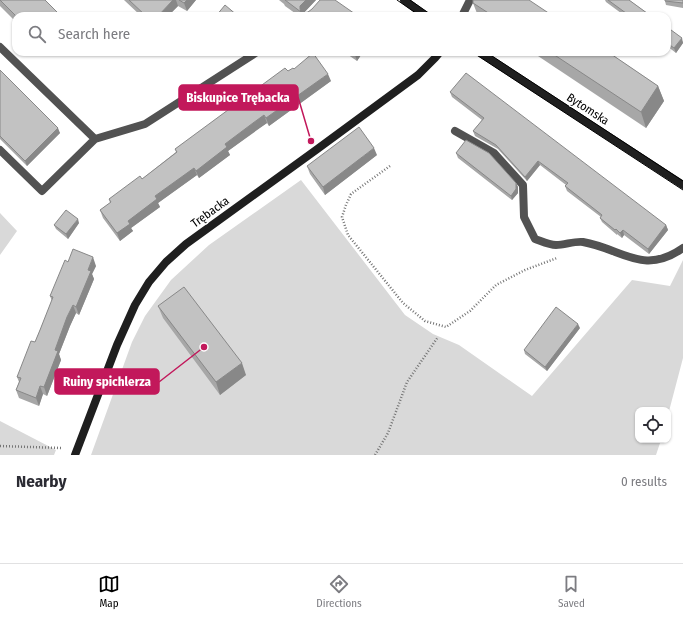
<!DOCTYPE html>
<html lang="en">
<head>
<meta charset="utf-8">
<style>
  :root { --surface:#fff; --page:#f2f2f3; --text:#2b2b33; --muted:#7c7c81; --line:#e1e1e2; --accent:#000 }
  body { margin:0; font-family:"Fira Sans Condensed",sans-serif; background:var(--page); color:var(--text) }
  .controls { position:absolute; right:12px; bottom:12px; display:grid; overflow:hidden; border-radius:8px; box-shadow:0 1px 3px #0004 }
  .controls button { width:36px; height:36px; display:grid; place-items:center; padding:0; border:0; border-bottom:1px solid var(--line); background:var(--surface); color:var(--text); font:20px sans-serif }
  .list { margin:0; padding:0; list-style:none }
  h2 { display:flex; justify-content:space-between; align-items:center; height:52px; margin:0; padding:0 16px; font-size:17px }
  h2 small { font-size:13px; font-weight:400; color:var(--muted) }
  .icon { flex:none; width:22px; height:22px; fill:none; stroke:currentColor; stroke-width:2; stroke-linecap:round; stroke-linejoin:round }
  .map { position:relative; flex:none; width:683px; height:455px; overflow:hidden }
  .search { position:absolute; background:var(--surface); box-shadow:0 1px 3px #0004; left:12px; right:12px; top:12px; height:44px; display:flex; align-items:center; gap:10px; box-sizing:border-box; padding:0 14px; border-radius:12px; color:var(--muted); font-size:15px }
  .sheet { height:108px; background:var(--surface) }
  nav { display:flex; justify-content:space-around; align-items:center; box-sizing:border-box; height:56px; border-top:1px solid var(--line); background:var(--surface); font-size:11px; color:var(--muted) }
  nav a { display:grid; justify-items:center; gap:2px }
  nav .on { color:var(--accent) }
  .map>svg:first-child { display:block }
  .green { fill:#d9d9d9 }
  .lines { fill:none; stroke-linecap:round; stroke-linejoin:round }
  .path { stroke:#747474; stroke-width:2.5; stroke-dasharray:1 2; stroke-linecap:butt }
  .lane { stroke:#525252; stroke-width:8 }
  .street { stroke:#525252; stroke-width:8 }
  .secondary { stroke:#1f1f1f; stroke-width:8 }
  .tram { stroke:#000; stroke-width:1 }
  .wall { fill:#a7a7a7 }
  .shaded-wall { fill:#888 }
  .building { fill:#c2c2c2; stroke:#888 }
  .labels { text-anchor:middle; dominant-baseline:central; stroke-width:3; stroke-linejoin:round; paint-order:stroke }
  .street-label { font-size:12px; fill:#000; stroke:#fff }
  .leader { fill:none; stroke:#c2185b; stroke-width:1.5 }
  .callout-dot { fill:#c2185b; stroke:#fff; stroke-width:1.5 }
  .callout { fill:#c2185b; stroke:#c2185b; stroke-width:1.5 }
  .callout-label { font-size:13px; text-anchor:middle; font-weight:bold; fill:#fff }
</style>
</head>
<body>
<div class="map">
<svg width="683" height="455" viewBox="0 0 683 455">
  <rect width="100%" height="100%" fill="#fff"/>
  <path class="green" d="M 301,180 L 405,315 L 433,334 L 459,345 L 532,396 L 632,280 L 670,286 L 683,260 L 683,358 L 668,415 L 668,410 L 638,410 L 638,440 L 661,440 L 656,455 L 91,455 L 132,342 L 145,316 L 171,280 L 209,245 Z
    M 0,213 L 17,231 L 0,255 Z
    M 0,421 L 56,450 L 54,455 L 0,455 Z"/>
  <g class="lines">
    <path class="path" d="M 390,166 L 351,194 L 346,205 L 342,217 L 348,235 L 403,303 L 425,321 L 446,327 L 470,311 L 496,285 L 525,270 L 557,258
      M 0,446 L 61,448
      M 375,455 L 388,433 L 407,382 L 438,337"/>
    <path class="lane" d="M 0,47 L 95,139
      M 455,131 L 494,153 L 523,185 L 524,217 L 535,239 C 541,241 549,245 556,245 C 565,245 574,241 583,242 C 623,249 643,276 683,248
      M 0,150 L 42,191 L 95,139 L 145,124 L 257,52"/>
    <path class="street" d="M 462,16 L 470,0"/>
    <path class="secondary" d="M 404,0 L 426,16
      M 479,52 L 683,185
      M 75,455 L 117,345 L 135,305 L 149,282 L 166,262 L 186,244 L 316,150 L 418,75 L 435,58 L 440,52"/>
    <path class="tram" d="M 397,0 L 420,16
      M 410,0 L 433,16
      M 472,52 L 683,190
      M 486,52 L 683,181"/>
  </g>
  <path class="wall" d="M 0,0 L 16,16 L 16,22 L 0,6 Z
    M 124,0 L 196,0 L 187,11 L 178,6 L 168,16 L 141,16 Z
    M 279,0 L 316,0 L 304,12 L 358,16 L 304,16 L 303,13 L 303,16 L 299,16 L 285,6 L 284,4 Z
    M 605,0 L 629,0 L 651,16 L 625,16 L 606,2 Z
    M 683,0 L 683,8 L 666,5 L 665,1 Z
    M 473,3 L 553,16 L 478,16 Z
    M 667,27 L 683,42 L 683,43 L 676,53 L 667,46 Z
    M 344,52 L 363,52 L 357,61 Z
    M 532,52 L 608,52 L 658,86 L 664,101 L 646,128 Z
    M 294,69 L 331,81 L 269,126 L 267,123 L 256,130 L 228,151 L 230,155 L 199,178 L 197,175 L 158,203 L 160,207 L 131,228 L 133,231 L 120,241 L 103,218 L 100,210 L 110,203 L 109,199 L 142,179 L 176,152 L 175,149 L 288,71 Z
    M 0,70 L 60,133 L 27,166 L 0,139 Z
    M 450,92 L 666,225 L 668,230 L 649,254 L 624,235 L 622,238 L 617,234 L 617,235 L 602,222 L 600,218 L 601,217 L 567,191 L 565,186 L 566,185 L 540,165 L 527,181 L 498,149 L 475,136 L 473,131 L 482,120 L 452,97 Z
    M 456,153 L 516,183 L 518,187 L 518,193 L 512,200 L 458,158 Z
    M 377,155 L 325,195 L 310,174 L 307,166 Z
    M 79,223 L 68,239 L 56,229 L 54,225 Z
    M 68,262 L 96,266 L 92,274 L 94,279 L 79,315 L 76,313 L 70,326 L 59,354 L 61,360 L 47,396 L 43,394 L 39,406 L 19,398 L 16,390 L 19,382 L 17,377 L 35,342 L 52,301 L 50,296 Z
    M 158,306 L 246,375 L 220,395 L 163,318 Z
    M 580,328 L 547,371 L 525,354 L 524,350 Z"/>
  <path class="shaded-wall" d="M 173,0 L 176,0 L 178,6 L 168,16 L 158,16 Z
    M 187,0 L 196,0 L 187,11 L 184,3 Z
    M 306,0 L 316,0 L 303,14 L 302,16 L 300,9 L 300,6 Z
    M 682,38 L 683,43 L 676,53 L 674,48 Z
    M 354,52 L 363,52 L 357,61 Z
    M 328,74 L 331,81 L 269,126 L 266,118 Z
    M 658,86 L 664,101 L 646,128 L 641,112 Z
    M 264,115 L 267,123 L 228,151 L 230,155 L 199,178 L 196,171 L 225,144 Z
    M 58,128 L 60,133 L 27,166 L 25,161 Z
    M 374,148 L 377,155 L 325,195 L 323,187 Z
    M 538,161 L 540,165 L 527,181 L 525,177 Z
    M 194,168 L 197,175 L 158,203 L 160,207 L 131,228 L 133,231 L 120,241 L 117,233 L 128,221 L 155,196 Z
    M 516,183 L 518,187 L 518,193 L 512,200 L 511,196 Z
    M 78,219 L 79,223 L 68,239 L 66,234 Z
    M 666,225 L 668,230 L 649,254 L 648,249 Z
    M 623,230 L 624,235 L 622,238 L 620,233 Z
    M 93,257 L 96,266 L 92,274 L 94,279 L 79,315 L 76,307 L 88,270 Z
    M 73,305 L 76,313 L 70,326 L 59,354 L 61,360 L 47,396 L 44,387 L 55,350 L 67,317 Z
    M 578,324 L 580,328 L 547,371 L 545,367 Z
    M 242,363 L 246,375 L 220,395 L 216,382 Z
    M 40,386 L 43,394 L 39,406 L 36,398 Z"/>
  <path class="building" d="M 0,0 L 45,0 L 61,16 L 16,16 Z
    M 129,0 L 173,0 L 158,16 L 146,16 Z
    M 179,0 L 187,0 L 184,3 Z
    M 285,0 L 306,0 L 300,6 L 300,9 L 301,12 Z
    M 320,0 L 335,0 L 358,16 L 308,16 L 303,13 L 308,12 L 312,9 Z
    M 473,0 L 529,0 L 553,16 L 493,16 L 473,3 Z
    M 608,0 L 629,0 L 651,16 L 630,16 Z
    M 665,0 L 683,0 L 683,3 L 665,1 Z
    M 225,5 L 238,16 L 216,16 Z
    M 667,27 L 682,38 L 674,48 L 667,43 Z
    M 550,52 L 608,52 L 658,86 L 641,112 Z
    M 313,53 L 328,74 L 266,118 L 264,115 L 253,123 L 225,144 L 227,147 L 196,171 L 194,168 L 155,196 L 157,199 L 128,221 L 130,224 L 117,233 L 100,210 L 111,202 L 109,199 L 140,176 L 142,179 L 177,152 L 175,149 L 285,68 L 288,71 L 293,68 L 294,69 Z
    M 0,70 L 58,128 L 25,161 L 0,136 Z
    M 466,73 L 666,225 L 648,249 L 623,230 L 620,233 L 616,229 L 615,230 L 600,218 L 602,215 L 565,186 L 568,183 L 538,161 L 525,177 L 496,145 L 473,131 L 484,118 L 450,92 Z
    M 359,127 L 374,148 L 323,187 L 307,166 Z
    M 466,140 L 489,153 L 516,183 L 516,189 L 511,196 L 456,153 Z
    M 66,210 L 78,219 L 66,234 L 54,225 Z
    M 73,249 L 93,257 L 88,270 L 91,271 L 76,307 L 73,305 L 67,317 L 55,350 L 58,351 L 44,387 L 40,386 L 36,398 L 16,390 L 21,378 L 17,377 L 31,341 L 35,342 L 40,330 L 53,297 L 50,296 L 65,260 L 68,262 Z
    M 184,287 L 242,363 L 216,382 L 158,306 Z
    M 556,307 L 578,324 L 545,367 L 524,350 Z"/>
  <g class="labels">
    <g class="street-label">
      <text transform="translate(588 109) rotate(33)">Bytomska</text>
      <text transform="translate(210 212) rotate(-36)">Trębacka</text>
    </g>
  </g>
  <path class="leader" d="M311 141L298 97M204 347L159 382"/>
  <g class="callout-dot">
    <circle cx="311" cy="141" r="4"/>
    <circle cx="204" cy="347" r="4"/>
  </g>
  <g class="callout">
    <rect x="179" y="85" width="119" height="25" rx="4"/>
    <rect x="55" y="369" width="104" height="25" rx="4"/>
  </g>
  <g class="callout-label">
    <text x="238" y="102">Biskupice Trębacka</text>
    <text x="107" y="386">Ruiny spichlerza</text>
  </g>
</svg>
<div class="controls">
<button><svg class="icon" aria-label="locate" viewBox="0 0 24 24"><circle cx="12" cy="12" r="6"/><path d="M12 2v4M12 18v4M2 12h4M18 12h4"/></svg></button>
</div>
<div class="search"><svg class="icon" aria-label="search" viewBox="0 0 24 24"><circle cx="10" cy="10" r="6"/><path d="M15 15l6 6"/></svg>Search here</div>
</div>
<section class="sheet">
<h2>Nearby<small>0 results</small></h2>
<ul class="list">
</ul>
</section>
<nav>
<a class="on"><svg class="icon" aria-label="map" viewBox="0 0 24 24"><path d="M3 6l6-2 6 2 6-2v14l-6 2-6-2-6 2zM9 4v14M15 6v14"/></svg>Map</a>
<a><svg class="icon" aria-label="directions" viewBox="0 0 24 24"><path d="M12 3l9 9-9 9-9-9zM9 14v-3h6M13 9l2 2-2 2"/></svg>Directions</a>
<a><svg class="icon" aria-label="saved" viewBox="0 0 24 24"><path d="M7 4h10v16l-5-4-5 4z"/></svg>Saved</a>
</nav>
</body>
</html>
